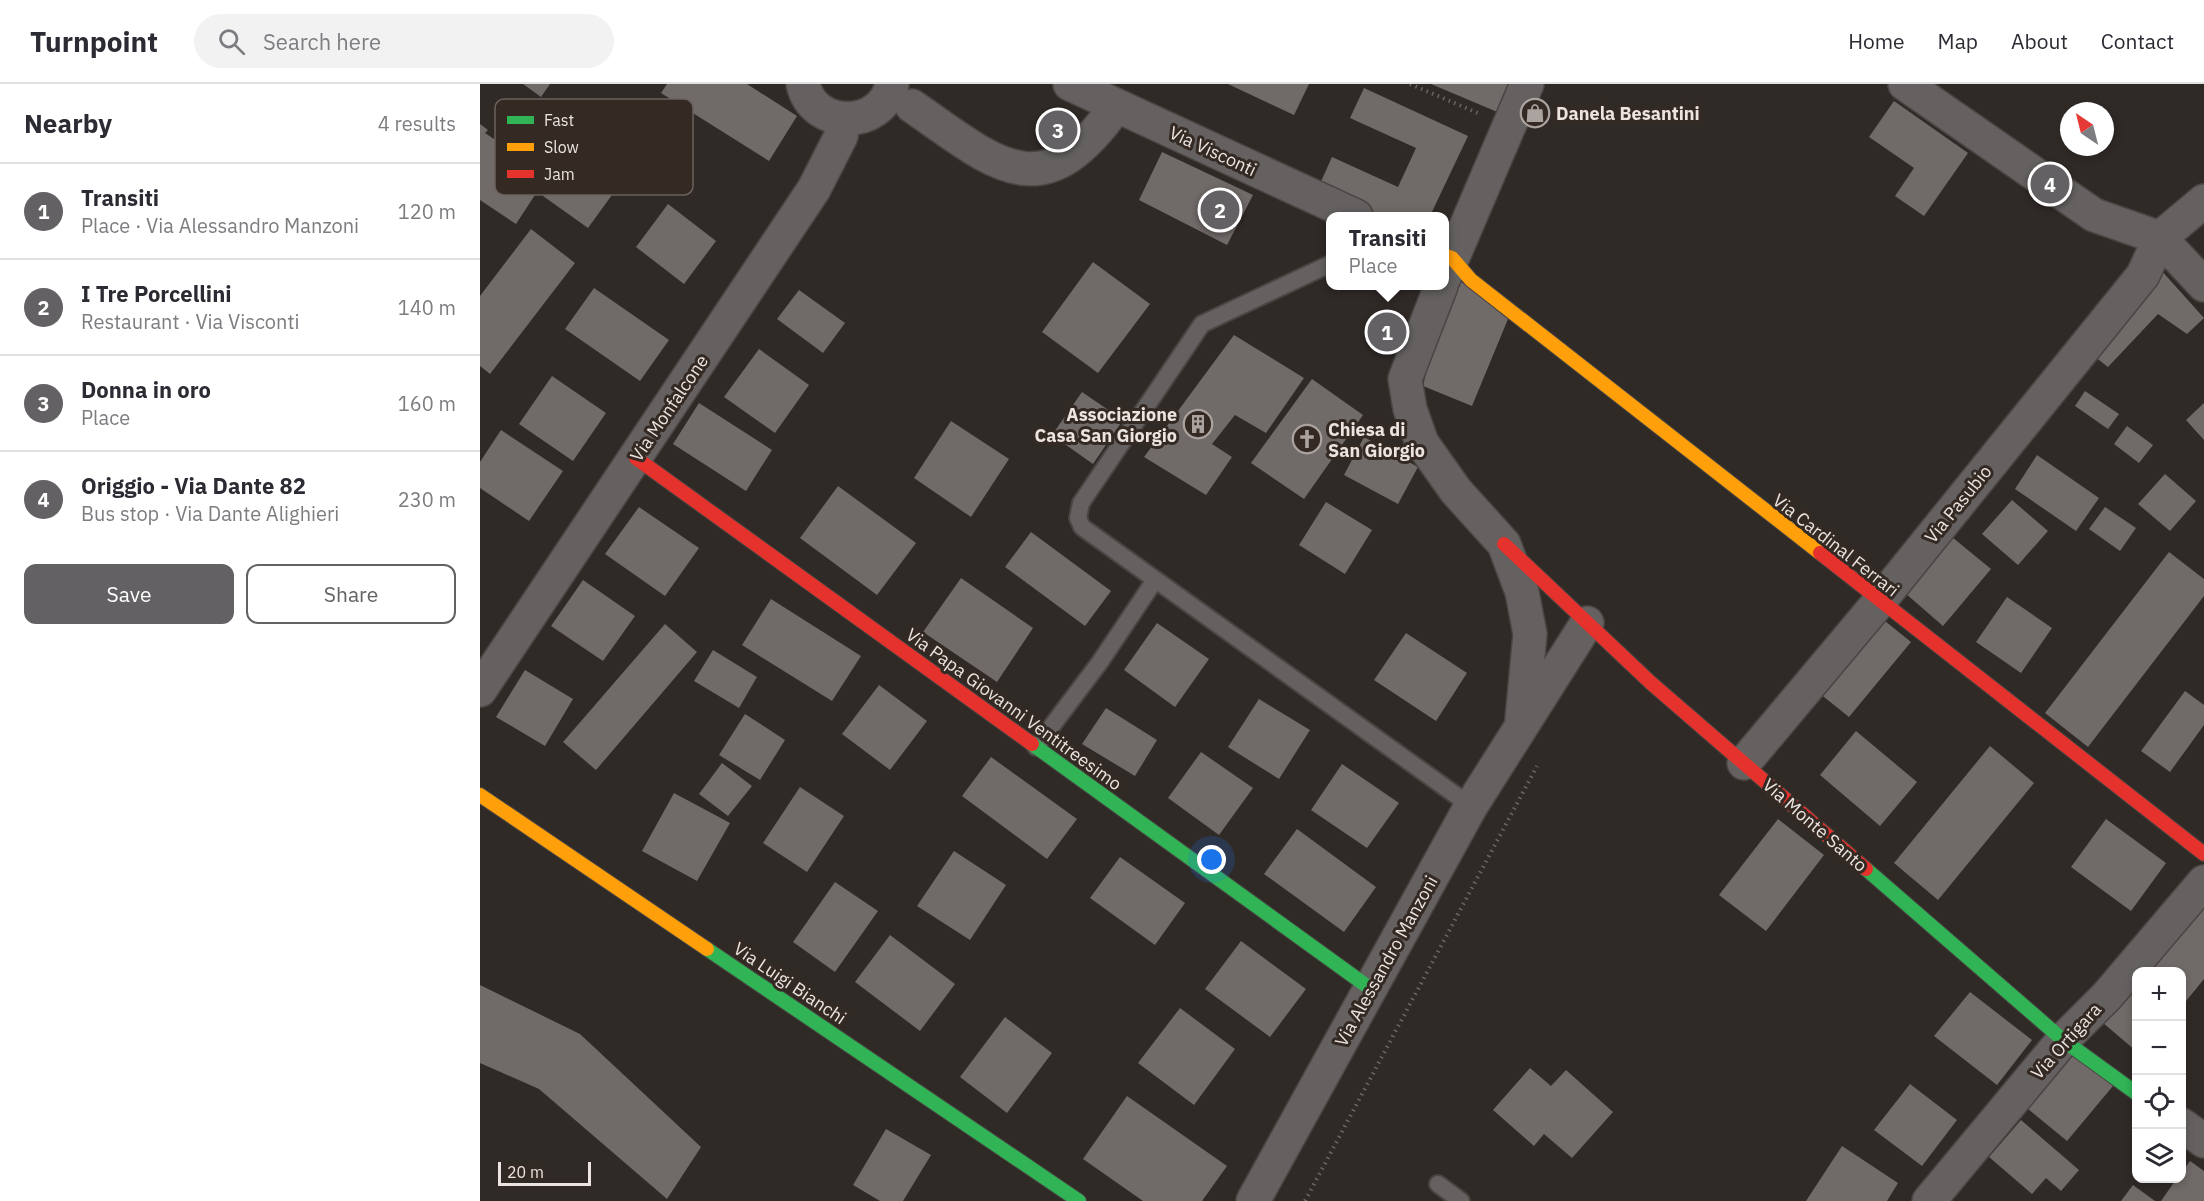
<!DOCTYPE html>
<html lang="en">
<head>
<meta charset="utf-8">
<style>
  :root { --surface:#fff; --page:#f2f2f3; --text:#2b2b33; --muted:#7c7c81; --line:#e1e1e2; --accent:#646164 }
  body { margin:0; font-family:"IBM Plex Sans",sans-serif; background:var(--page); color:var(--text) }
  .controls { position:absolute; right:18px; bottom:18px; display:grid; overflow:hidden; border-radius:12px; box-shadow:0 3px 9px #0003 }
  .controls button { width:54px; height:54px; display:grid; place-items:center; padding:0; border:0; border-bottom:2px solid var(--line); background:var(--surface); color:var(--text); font:30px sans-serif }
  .compass { position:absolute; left:1580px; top:18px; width:54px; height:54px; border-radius:50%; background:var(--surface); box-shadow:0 3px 9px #0003; rotate:325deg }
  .scale { position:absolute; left:18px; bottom:15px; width:93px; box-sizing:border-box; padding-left:6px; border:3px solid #ebe4e0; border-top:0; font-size:16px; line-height:21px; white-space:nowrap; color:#ebe4e0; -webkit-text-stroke:4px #342923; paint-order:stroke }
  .you { position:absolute; left:732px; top:776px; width:21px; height:21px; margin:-15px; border:4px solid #fff; border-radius:50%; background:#1a73e8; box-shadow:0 0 0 9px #1a73e833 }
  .badge { display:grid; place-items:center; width:39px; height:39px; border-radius:50%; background:var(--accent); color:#fff; font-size:20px; font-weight:700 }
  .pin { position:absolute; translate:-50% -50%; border:3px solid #fff; box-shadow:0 2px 6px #0006 }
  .popup { position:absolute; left:846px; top:128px; width:123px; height:78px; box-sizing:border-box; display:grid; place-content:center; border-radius:12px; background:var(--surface); filter:drop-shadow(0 2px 4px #0005); font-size:20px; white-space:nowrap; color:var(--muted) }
  .popup b { font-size:22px; color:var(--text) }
  .popup::after { content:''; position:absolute; left:50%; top:100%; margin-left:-12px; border:12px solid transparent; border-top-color:var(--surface) }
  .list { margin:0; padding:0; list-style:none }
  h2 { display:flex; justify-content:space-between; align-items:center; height:78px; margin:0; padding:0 24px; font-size:26px }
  h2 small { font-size:20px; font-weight:400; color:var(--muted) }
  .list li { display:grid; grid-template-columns:39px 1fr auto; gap:18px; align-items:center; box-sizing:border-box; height:96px; padding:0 24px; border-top:2px solid var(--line) }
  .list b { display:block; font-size:22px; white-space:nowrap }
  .list p { margin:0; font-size:20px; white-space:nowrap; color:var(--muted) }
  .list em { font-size:20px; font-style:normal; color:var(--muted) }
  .actions { display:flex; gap:12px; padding:18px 24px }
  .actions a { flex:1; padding:14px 0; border:2px solid var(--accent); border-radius:12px; text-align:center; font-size:21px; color:var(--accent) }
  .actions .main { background:var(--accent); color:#fff }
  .icon { flex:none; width:33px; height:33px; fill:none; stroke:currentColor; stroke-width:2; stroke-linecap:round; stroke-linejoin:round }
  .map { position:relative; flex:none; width:1724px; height:1117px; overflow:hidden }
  header { display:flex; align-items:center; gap:36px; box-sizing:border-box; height:84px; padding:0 30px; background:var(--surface); border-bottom:2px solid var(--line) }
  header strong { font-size:28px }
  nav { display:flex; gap:33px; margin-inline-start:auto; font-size:21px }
  .search { width:420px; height:54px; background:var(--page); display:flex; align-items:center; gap:15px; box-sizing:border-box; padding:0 21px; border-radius:33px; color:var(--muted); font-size:22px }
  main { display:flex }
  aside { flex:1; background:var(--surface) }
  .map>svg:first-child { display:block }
  .building { fill:#706a68 }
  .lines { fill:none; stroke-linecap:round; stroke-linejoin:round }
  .lane-casing { stroke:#494542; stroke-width:20 }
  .street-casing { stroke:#494542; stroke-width:36 }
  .fast-casing { stroke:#494542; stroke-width:16 }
  .slow-casing { stroke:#494542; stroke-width:16 }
  .jam-casing { stroke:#494542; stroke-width:16 }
  .path { stroke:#6a6664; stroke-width:4; stroke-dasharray:1.5 4.5; stroke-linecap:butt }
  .lane { stroke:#646160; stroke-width:16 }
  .street { stroke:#646160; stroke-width:33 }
  .fast { stroke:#30b455; stroke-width:14 }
  .slow { stroke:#ff9f0a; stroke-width:14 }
  .jam { stroke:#e5322d; stroke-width:14 }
  .labels { text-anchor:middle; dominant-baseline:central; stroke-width:6; stroke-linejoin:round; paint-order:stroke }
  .poi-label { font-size:18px; font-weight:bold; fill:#ebe4e0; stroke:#342923; text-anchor:start }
  .street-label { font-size:18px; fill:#ebe4e0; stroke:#342923 }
  .key { fill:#342923; stroke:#6b615c; stroke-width:1.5 }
  .key-label { font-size:16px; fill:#ebe4e0 }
</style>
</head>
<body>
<header>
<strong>Turnpoint</strong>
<div class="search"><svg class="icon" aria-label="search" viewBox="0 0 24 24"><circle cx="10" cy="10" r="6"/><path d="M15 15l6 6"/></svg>Search here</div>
<nav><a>Home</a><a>Map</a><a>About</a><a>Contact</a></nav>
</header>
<main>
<aside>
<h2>Nearby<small>4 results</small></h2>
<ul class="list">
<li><span class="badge">1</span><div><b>Transiti</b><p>Place · Via Alessandro Manzoni</p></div><em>120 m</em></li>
<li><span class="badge">2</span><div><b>I Tre Porcellini</b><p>Restaurant · Via Visconti</p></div><em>140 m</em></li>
<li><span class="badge">3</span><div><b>Donna in oro</b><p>Place</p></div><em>160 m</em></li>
<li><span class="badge">4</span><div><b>Origgio - Via Dante 82</b><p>Bus stop · Via Dante Alighieri</p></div><em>230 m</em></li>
</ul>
<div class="actions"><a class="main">Save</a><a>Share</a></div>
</aside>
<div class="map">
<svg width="1724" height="1117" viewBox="0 0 1724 1117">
  <rect width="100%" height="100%" fill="#302a27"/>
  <path class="building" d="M 43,0 L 70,0 L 61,13 Z
    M 187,0 L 267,0 L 317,32 L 289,77 L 181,9 Z
    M 748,0 L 829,0 L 814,31 Z
    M 951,0 L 1035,0 L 1022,30 Z
    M 884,4 L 988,52 L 950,132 L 901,132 L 838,104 L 852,73 L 918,103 L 936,64 L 870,34 Z
    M 1414,17 L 1488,69 L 1444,132 L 1415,112 L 1434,84 L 1389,53 Z
    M 0,40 L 8,46 L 5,49 L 68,91 L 36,140 L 0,116 Z
    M 114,42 L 158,75 L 108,144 L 63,112 Z
    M 682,68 L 773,111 L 747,161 L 659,116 Z
    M 188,120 L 236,157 L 204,200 L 156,163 Z
    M 51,145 L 95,179 L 10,290 L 0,282 L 0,212 Z
    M 613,178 L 670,220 L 618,289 L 562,248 Z
    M 1680,185 L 1724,234 L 1707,250 L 1678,230 L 1628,283 L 1610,269 Z
    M 979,196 L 1028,235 L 992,322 L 943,302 L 948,280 Z
    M 114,204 L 189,256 L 160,297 L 85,245 Z
    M 319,206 L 365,239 L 343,269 L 297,235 Z
    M 754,251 L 824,294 L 786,349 L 755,331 L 732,360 L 752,373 L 726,411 L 664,373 Z
    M 279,265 L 329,301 L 295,349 L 244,313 Z
    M 72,292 L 126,329 L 93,377 L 39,340 Z
    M 832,295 L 883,331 L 824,415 L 771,379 Z
    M 1605,307 L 1639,330 L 1628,345 L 1595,322 Z
    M 602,308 L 643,336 L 613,380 L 572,351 Z
    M 219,319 L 292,366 L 266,407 L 193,360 Z
    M 1724,319 L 1724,356 L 1706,336 Z
    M 471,337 L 529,375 L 491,433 L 434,394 Z
    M 1647,342 L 1673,361 L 1659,379 L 1634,360 Z
    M 21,346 L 83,387 L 49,437 L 0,404 L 0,378 Z
    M 884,353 L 938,383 L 918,420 L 864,391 Z
    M 1557,371 L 1619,414 L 1596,447 L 1535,405 Z
    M 1685,390 L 1716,417 L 1690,447 L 1658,420 Z
    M 358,402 L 436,459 L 397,511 L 320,454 Z
    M 1532,416 L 1568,447 L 1538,481 L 1502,450 Z
    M 846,418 L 892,446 L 865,490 L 819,461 Z
    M 159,423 L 219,464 L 185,512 L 125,470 Z
    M 1625,423 L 1656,444 L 1640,467 L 1609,445 Z
    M 551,448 L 631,507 L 605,542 L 525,483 Z
    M 1472,453 L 1511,485 L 1463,542 L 1425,509 Z
    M 1689,468 L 1724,495 L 1724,512 L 1608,663 L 1565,629 Z
    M 481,494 L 553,544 L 517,598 L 443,548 Z
    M 103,496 L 155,532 L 123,577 L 71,542 Z
    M 1527,513 L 1572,544 L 1541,589 L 1496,558 Z
    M 291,515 L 381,572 L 352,617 L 262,561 Z
    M 1400,533 L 1431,558 L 1369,633 L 1339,609 Z
    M 677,539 L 729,575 L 695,623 L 644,586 Z
    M 185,540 L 217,568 L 116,686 L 83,658 Z
    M 926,549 L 987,589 L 956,637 L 894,596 Z
    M 233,566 L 277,593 L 259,624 L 214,597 Z
    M 45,586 L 93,615 L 65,662 L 16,633 Z
    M 399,601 L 447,637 L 410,686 L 362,650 Z
    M 1705,607 L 1724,621 L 1724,641 L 1690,688 L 1661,667 Z
    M 779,615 L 830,646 L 799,695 L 748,663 Z
    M 626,624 L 677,656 L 655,692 L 602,660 Z
    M 265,630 L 305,656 L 280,696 L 239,671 Z
    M 1376,647 L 1437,698 L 1400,742 L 1340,691 Z
    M 1510,662 L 1554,699 L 1458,816 L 1414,779 Z
    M 721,668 L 773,704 L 739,751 L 688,714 Z
    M 511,673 L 597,735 L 567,775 L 482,712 Z
    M 242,679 L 272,702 L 248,732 L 219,710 Z
    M 862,680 L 919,719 L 887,764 L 831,726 Z
    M 320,703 L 364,732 L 327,788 L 283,759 Z
    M 194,709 L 250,739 L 217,797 L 162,767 Z
    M 1298,735 L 1344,771 L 1286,847 L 1239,811 Z
    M 1626,735 L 1686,779 L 1651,827 L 1591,783 Z
    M 817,745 L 896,803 L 864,848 L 784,790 Z
    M 474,767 L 526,801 L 490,856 L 437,822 Z
    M 640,773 L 705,819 L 675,861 L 610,814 Z
    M 355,798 L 398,827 L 355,888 L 313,858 Z
    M 1721,821 L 1724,824 L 1724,895 L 1702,922 L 1702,888 L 1665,888 Z
    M 410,851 L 475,900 L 440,947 L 375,898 Z
    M 761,857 L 826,905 L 790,953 L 725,905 Z
    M 1656,897 L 1656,967 L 1622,938 Z
    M 0,901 L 100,950 L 221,1063 L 187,1115 L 59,1005 L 0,979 Z
    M 1490,908 L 1552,956 L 1517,1001 L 1454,952 Z
    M 700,924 L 755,965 L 714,1021 L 658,979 Z
    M 525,933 L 572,969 L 527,1029 L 480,993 Z
    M 1595,969 L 1633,1002 L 1587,1057 L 1548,1025 Z
    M 1050,984 L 1071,1002 L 1086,986 L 1133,1028 L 1092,1074 L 1064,1050 L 1054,1062 L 1013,1026 Z
    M 1430,1000 L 1477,1036 L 1442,1082 L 1394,1046 Z
    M 647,1012 L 747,1082 L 722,1117 L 663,1117 L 603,1075 Z
    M 1541,1036 L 1599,1086 L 1581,1107 L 1566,1094 L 1552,1110 L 1509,1073 Z
    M 406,1045 L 451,1071 L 423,1117 L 400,1117 L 373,1101 Z
    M 1362,1062 L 1418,1099 L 1407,1117 L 1326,1117 Z
    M 1710,1077 L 1724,1087 L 1724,1117 L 1681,1117 L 1697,1094 L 1702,1094 L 1702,1088 Z
    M 1653,1101 L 1675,1117 L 1641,1117 Z"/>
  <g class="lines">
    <g class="lane-casing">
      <path id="lane" d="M 850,180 L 722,240 L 601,419 L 598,434 L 602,443 L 991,722
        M 556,663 L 620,578 L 675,496
        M 958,1100 L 981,1117"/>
    </g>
    <g class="street-casing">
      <path id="street" d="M 323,0 C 333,46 402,46 412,0
        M 590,0 L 876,132
        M 1425,0 L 1614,131 L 1680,154 L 1724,201
        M 432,22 C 516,80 562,128 636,22
        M 964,194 L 1047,0
        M 961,202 L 925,295 L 930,325 L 942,359 L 976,407 L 1024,460 L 1042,508 L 1050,550 L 1042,635
        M 0,606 L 334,105 L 361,52 L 364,36
        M 1264,679 L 1399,518 L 1663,191 L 1680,154 L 1724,117
        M 1702,1041 L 1724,1057
        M 773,1117 L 991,722 L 1107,539
        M 1449,1117 L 1583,956 L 1627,912 L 1724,798"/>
    </g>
    <g class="fast-casing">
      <path id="fast" d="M 552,660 L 891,905
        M 1386,785 L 1583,956 L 1656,1009
        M 227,865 L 599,1117"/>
    </g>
    <g class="slow-casing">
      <path id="slow" d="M 964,171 L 972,174 L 991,196 L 1340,469
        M 0,711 L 227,865"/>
    </g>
    <g class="jam-casing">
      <path id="jam" d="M 156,374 L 552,660
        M 1024,460 L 1171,599 L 1386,785
        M 1340,469 L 1724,770"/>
    </g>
    <path class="path" d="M 930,0 L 1000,30
      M 825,1117 L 1057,682"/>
    <use href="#lane" class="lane"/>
    <use href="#street" class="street"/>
    <use href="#fast" class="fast"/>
    <use href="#slow" class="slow"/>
    <use href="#jam" class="jam"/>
  </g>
  <defs>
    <g id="shop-ring" transform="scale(1.5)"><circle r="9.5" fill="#342923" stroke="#aaa39f" stroke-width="1.5"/><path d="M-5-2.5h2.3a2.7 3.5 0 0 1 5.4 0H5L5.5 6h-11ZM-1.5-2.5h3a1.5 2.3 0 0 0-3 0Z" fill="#aaa39f"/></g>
    <g id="building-ring" transform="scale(1.5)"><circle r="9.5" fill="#342923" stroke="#aaa39f" stroke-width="1.5"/><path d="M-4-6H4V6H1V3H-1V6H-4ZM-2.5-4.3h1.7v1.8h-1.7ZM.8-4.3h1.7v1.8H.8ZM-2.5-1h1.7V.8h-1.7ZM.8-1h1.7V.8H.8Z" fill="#aaa39f"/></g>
    <g id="church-ring" transform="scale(1.5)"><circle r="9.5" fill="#342923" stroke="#aaa39f" stroke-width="1.5"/><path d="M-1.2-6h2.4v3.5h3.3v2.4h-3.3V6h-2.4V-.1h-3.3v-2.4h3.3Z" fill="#aaa39f"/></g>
  </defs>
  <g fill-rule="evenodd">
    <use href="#shop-ring" x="1055" y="29"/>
    <use href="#building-ring" x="718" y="340"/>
    <use href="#church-ring" x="827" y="355"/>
  </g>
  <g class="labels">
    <g class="poi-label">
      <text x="1076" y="29">Danela Besantini</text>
      <text x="697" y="330" text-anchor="end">Associazione<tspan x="697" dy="21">Casa San Giorgio</tspan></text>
      <text x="848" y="345">Chiesa di<tspan x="848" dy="21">San Giorgio</tspan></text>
    </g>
    <g class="street-label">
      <text transform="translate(733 67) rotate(25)">Via Visconti</text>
      <text transform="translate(189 324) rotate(-56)">Via Monfalcone</text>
      <text transform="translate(1478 420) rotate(-51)">Via Pasubio</text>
      <text transform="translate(1356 461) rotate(38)">Via Cardinal Ferrari</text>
      <text transform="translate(534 625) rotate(36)">Via Papa Giovanni Ventitreesimo</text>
      <text transform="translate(1335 741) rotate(41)">Via Monte Santo</text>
      <text transform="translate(906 877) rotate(-61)">Via Alessandro Manzoni</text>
      <text transform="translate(310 899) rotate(34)">Via Luigi Bianchi</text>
      <text transform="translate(1586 957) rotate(-48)">Via Ortigara</text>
    </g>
  </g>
  <rect x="15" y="15" width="198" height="96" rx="9" class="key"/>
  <rect x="27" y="32" width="27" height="8" fill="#30b455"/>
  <rect x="27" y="59" width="27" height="8" fill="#ff9f0a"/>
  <rect x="27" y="86" width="27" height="8" fill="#e5322d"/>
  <g class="key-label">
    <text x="64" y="42">Fast</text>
    <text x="64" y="69">Slow</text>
    <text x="64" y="96">Jam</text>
  </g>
</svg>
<div class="controls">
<button>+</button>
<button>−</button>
<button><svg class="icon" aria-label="locate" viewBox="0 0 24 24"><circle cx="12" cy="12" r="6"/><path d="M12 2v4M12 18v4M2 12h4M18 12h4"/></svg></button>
<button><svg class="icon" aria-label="layers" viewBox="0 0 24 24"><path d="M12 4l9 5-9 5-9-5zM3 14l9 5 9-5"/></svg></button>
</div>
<svg class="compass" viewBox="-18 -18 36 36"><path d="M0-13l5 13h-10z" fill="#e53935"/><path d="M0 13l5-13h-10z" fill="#7c7c81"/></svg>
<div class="scale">20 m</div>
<div class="you"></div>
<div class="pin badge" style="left:907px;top:248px">1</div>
<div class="popup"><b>Transiti</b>Place</div>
<div class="pin badge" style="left:740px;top:126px">2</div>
<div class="pin badge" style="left:578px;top:46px">3</div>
<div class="pin badge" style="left:1570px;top:100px">4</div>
</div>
</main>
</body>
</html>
